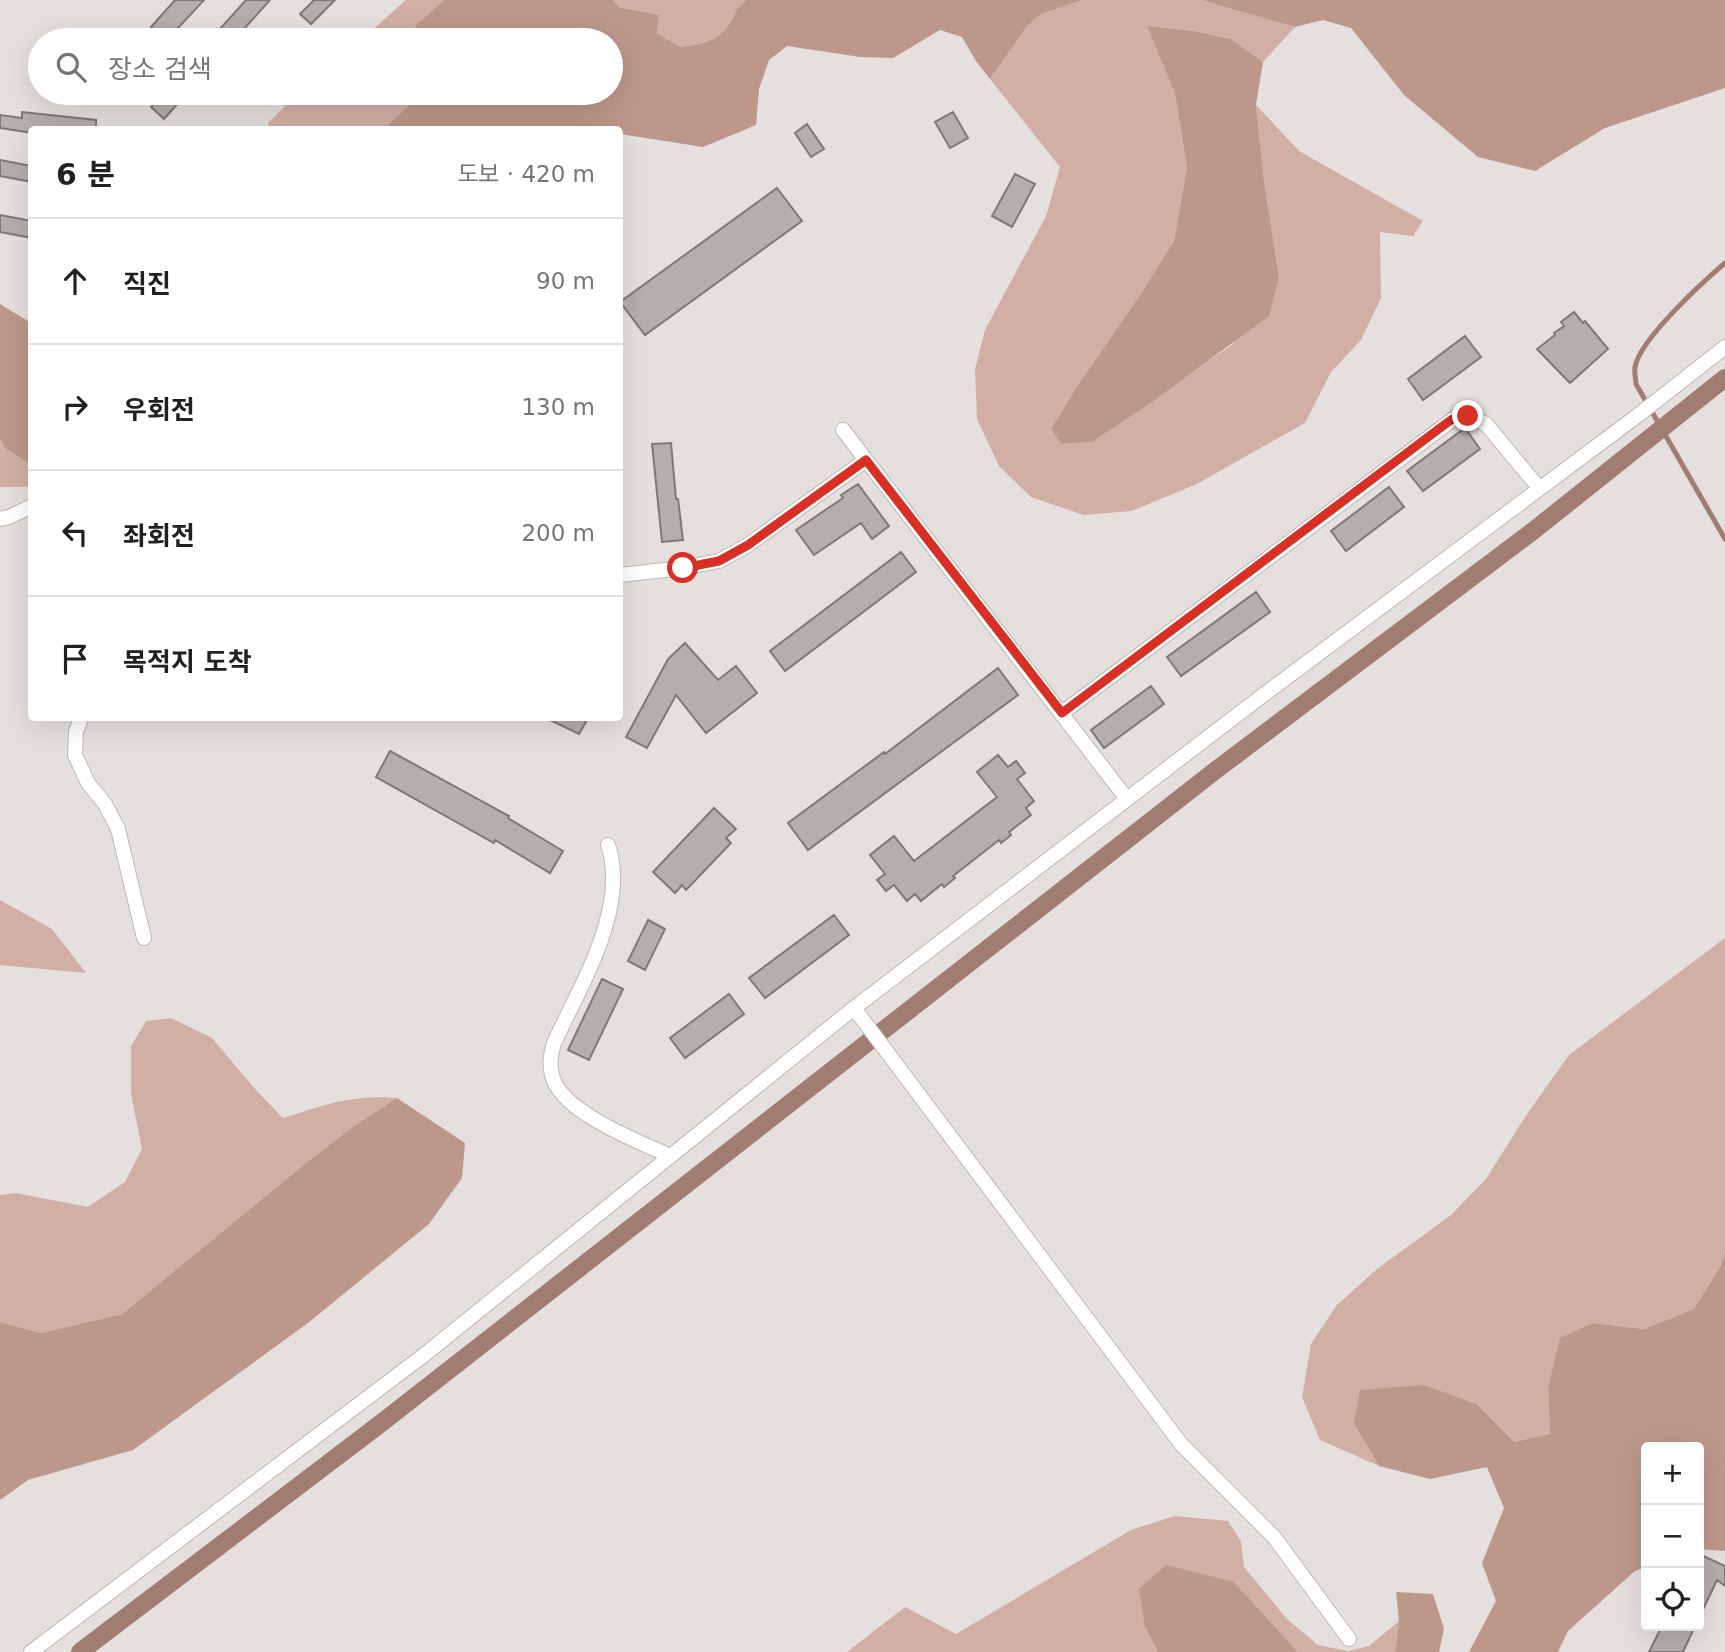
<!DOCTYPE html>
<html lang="ko">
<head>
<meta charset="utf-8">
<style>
  :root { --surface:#fff; --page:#f2f2f2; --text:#202124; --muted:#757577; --line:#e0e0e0 }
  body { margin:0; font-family:"DejaVu Sans","Noto Sans KR",sans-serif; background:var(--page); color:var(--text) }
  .controls { position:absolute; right:21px; bottom:21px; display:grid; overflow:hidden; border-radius:7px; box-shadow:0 7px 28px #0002 }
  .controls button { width:63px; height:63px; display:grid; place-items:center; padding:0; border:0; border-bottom:2px solid var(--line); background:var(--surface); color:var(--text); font:35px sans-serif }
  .stop { position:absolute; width:21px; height:21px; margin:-16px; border:5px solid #d93025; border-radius:50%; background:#fff }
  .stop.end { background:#d93025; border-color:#fff; box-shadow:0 2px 7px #0008 }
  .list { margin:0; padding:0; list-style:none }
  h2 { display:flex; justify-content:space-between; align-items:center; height:91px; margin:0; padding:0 28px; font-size:30px }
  h2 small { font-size:23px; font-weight:400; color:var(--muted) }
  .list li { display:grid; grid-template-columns:46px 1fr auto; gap:21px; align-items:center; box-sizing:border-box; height:126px; padding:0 28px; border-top:2px solid var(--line) }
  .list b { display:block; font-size:26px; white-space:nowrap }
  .list em { font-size:23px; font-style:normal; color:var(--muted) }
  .icon { flex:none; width:38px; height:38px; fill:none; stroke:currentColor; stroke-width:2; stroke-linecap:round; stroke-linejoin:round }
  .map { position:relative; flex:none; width:1725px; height:1652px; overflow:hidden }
  .search { position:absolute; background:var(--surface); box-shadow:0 7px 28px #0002; left:28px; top:28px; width:595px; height:77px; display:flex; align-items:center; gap:18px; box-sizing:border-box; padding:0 24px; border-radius:38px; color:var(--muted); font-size:26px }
  .panel { position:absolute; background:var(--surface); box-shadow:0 7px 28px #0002; left:28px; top:126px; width:595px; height:595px; border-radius:7px }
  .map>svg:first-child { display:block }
  .green { fill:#d2afa4 }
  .forest { fill:#bd978a }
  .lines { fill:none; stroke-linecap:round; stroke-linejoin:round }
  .stream { stroke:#a17c70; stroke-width:5 }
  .canal { stroke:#a17c70; stroke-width:18 }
  .building { fill:#b4aeac; stroke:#7e7978; stroke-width:2 }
  .minor-casing { stroke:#bdb8b6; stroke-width:16 }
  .minor { stroke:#fff; stroke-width:14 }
  .route { stroke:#d93025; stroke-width:9 }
</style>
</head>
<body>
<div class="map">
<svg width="1725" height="1652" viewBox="0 0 1725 1652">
  <rect width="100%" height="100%" fill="#e5dfde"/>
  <path class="green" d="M 406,0 L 444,0 L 416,25 L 415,40 L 361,40 Z
    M 613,0 L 747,0 C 735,8 737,12 730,23 C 717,43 701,44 680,47 L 657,33 L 659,15 L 619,7 Z
    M 1082,0 L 1201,0 L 1295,27 L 1263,62 L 1231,39 L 1195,31 L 1147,26 L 1175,94 L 1187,167 L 1174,241 L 1140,295 L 1076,388 L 1051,429 L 1061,444 L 1092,442 L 1233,344 L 1279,277 L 1264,181 L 1256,105 L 1299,151 L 1423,221 L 1413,236 L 1380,232 L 1381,298 L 1361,340 L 1331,372 L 1305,423 L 1195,485 L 1131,511 L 1084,515 L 1031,497 L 999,466 L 977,419 L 975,369 L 985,330 L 1046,216 L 1060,167 L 990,79 L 1027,26 L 1041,14 Z
    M 298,93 L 410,93 L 409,105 L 384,129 L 267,130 L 269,122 Z
    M 0,439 L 6,449 L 31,465 L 31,487 L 0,487 Z
    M 0,900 L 52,929 L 86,973 L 0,965 Z
    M 1725,938 L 1725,1252 L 1721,1265 L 1694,1309 L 1644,1329 L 1593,1323 L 1548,1389 L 1550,1434 L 1514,1442 L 1478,1405 L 1354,1424 L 1379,1466 L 1320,1440 L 1302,1397 L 1311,1344 L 1337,1305 L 1377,1269 L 1451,1215 L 1486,1179 L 1527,1114 L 1569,1055 Z
    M 171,1018 L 212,1038 L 256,1090 L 283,1118 C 324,1105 353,1094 397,1098 L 354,1126 L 306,1163 L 122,1314 L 41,1333 L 0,1322 L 0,1195 L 16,1193 L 88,1207 L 125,1182 L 142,1149 L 131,1094 L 131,1046 L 146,1021 Z
    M 1175,1516 L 1228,1521 L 1241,1541 L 1244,1567 L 1287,1619 L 1318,1645 L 1348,1651 L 1369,1646 L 1399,1621 L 1395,1652 L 1298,1652 L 1234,1582 L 1145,1627 L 1158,1652 L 847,1652 L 905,1607 L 956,1634 L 1131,1530 Z"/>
  <path class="forest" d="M 444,0 L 613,0 L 619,7 L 659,15 L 657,33 L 680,47 C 701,44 717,43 730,23 C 737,12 735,8 747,0 L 1082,0 L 1041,14 L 1027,26 L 990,79 L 976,61 L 962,37 L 940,30 L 893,58 L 860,57 L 787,46 L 769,60 L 759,89 L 756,125 L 703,147 L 620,134 L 620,130 L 384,129 L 409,105 L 410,93 L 611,93 L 611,40 L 415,40 L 416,25 Z
    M 1201,0 L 1725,0 L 1725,88 L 1605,128 L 1535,171 L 1478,157 L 1404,95 L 1351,28 L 1323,20 L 1295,27 Z
    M 1147,26 L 1195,31 L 1231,39 L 1263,62 L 1256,105 L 1264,181 L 1279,277 L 1269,316 L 1152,402 L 1092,442 L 1061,444 L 1051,429 L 1076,388 L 1140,295 L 1174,241 L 1187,167 L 1175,94 Z
    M 0,304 L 31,323 L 31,465 L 6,449 L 0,439 Z
    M 397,1098 L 465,1143 L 462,1178 L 429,1224 L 308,1323 L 133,1450 L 28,1480 L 0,1500 L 0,1322 L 41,1333 L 122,1314 L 306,1163 L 354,1126 Z
    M 1725,1252 L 1725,1551 L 1699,1549 L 1699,1447 L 1646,1447 L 1646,1567 L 1635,1571 L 1568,1631 L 1558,1652 L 1469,1652 L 1496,1601 L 1482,1563 L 1504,1508 L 1487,1467 L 1430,1479 L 1379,1466 L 1354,1424 L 1360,1390 L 1424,1385 L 1478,1405 L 1514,1442 L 1550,1434 L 1548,1389 L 1560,1338 L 1593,1323 L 1644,1329 L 1694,1309 L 1721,1265 Z
    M 1166,1565 L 1234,1582 L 1298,1652 L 1158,1652 L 1145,1627 L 1139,1589 Z
    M 1396,1592 L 1433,1594 L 1444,1629 L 1439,1652 L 1395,1652 L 1399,1621 Z"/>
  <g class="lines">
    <path class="stream" d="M 1725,263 C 1703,282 1640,339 1635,367 C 1634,372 1636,379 1636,384 L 1725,539"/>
    <path class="canal" d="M 80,1652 L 380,1424 L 1216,770 L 1533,531 L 1725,378"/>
  </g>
  <path class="building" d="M 175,0 L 204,0 L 167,40 L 151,27 Z
    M 246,0 L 270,0 L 234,40 L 210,40 Z
    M 314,0 L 335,0 L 311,24 L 300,14 Z
    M 164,93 L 187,93 L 164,119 L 151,107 Z
    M 22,112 L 96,120 L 96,130 L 32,130 L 32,133 L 0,128 L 0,115 L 22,118 Z
    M 953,112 L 968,138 L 950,148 L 935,122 Z
    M 807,124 L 824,149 L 811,157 L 795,133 Z
    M 0,160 L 32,166 L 32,182 L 0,176 Z
    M 1015,174 L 1035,184 L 1012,227 L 992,216 Z
    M 777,188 L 802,221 L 645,335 L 620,302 Z
    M 0,215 L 32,221 L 32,238 L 0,232 Z
    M 1574,312 L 1583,323 L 1585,321 L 1608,349 L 1570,383 L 1537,349 L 1555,335 L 1554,333 L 1564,326 L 1561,322 Z
    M 1465,336 L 1481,357 L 1423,400 L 1408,379 Z
    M 1465,428 L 1480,449 L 1423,491 L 1407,471 Z
    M 671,443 L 676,499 L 678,499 L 683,540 L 662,542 L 652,444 Z
    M 858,484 L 889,526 L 872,539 L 861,523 L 814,555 L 796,530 L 843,498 L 841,495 Z
    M 1389,487 L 1404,507 L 1346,551 L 1331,531 Z
    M 901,552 L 916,572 L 785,671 L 770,651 Z
    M 1256,592 L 1270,612 L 1181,676 L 1167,657 Z
    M 685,643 L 718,680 L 736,666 L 757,693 L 706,733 L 676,695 L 647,748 L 626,737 L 668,659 Z
    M 998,668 L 1018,695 L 808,850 L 788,823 L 884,752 L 885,754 Z
    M 1151,686 L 1164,704 L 1104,748 L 1091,730 Z
    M 546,718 L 588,718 L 579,734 Z
    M 390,751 L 509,816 L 508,818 L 563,851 L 550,873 L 495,840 L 494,843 L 376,777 Z
    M 998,755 L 1008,767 L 1016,761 L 1025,773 L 1017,779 L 1034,801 L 1026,808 L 1031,815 L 1009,832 L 1011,835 L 1001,843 L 999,840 L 953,876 L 955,878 L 944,887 L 942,884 L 921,901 L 915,894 L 907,901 L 894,885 L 886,891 L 877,880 L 885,874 L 870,855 L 894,836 L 914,861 L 997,797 L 977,772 Z
    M 714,808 L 736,829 L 726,838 L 731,843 L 686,890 L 682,885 L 675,893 L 653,872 Z
    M 834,915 L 849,935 L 765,998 L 749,978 Z
    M 648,920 L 665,929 L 645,970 L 628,961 Z
    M 602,979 L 623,989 L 589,1060 L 568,1050 Z
    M 729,994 L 744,1014 L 685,1058 L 670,1038 Z
    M 1699,1554 L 1725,1566 L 1725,1586 L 1717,1580 L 1699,1618 Z
    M 1662,1626 L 1695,1626 L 1683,1652 L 1649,1652 Z"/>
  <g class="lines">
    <g class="minor-casing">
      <path id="minor" d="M 843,430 L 1127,799
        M 0,519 L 9,517 L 32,506
        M 620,575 L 683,568 L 719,561 L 748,545 L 866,460
        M 1062,713 L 1456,417 L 1468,416 L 1486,424 L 1539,488
        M 81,718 L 76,732 L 75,755 L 88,783 L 105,804 L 118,829 L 144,938
        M 608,845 C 629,909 580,986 554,1043 C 551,1054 549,1063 552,1075 C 560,1112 638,1141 670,1156
        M 854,1008 L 1181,1444 L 1274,1537 L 1349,1639
        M 31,1652 L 424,1355 L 854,1008 L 1258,699 L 1637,416 L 1725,347"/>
    </g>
    <use href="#minor" class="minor"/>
  </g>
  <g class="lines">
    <path class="route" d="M 683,568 L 719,561 L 748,545 L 866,460 L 1062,713 L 1448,422 L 1456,417 L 1468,416"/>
  </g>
</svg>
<div class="controls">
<button>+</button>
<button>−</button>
<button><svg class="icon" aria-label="locate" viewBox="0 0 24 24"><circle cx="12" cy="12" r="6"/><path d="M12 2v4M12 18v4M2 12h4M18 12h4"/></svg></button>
</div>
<div class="stop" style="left:683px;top:568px"></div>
<div class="stop end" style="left:1468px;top:416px"></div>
<div class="search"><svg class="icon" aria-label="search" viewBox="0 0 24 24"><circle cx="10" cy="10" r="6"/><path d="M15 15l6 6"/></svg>장소 검색</div>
<section class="panel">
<h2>6 분<small>도보 · 420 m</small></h2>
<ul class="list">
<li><svg class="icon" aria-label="ahead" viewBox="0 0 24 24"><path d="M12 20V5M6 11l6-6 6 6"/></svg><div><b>직진</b></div><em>90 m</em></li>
<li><svg class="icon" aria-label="right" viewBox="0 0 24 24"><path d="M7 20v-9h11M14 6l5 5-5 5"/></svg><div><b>우회전</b></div><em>130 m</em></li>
<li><svg class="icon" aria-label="left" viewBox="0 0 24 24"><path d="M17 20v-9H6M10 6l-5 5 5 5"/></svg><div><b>좌회전</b></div><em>200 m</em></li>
<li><svg class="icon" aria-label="arrive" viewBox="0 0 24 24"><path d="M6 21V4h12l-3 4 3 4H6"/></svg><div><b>목적지 도착</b></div></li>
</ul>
</section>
</div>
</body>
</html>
